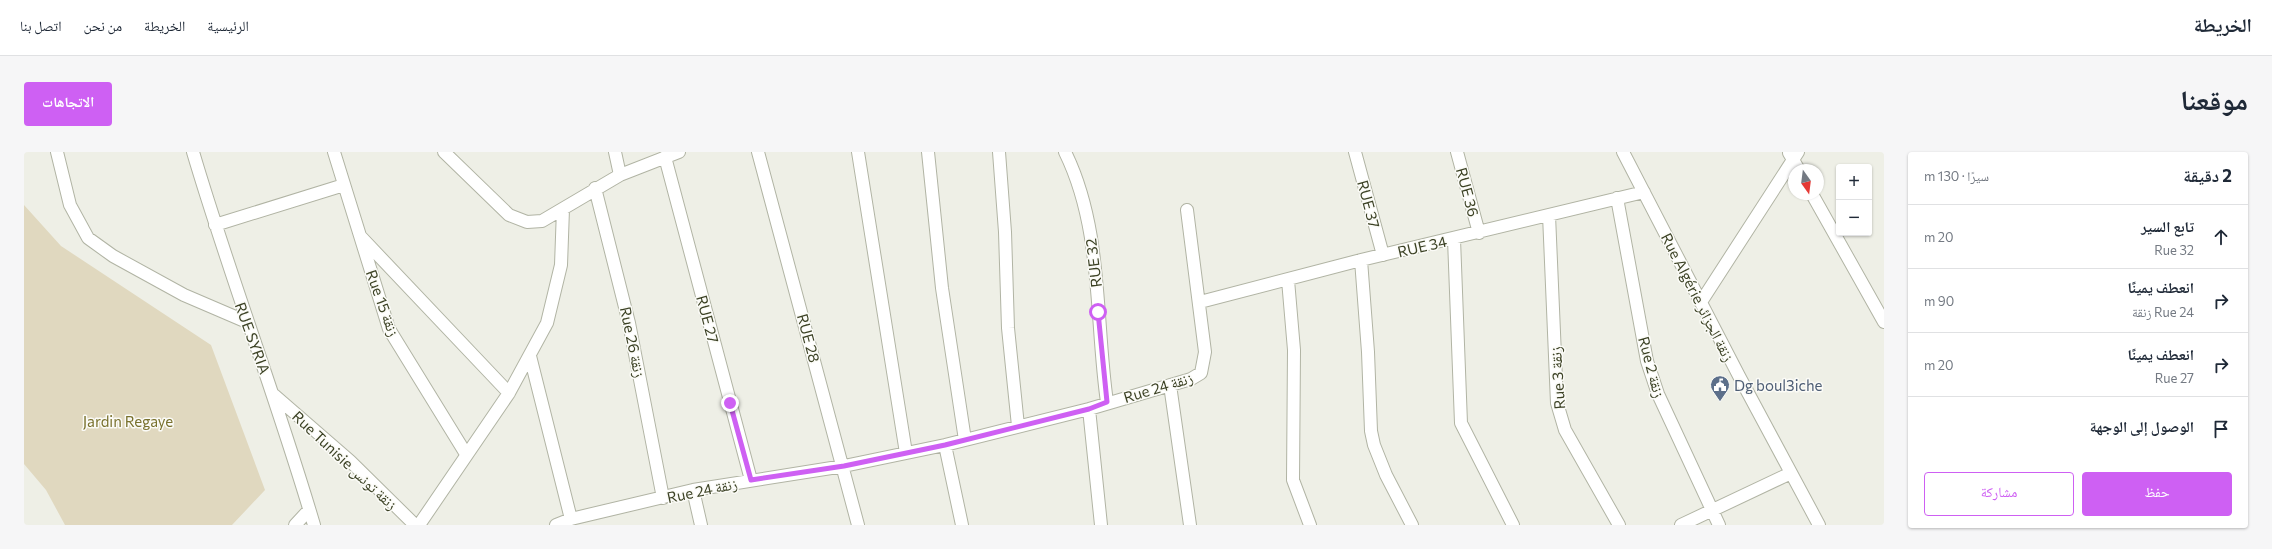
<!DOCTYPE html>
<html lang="ar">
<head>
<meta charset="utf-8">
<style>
  :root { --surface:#fff; --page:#f6f6f7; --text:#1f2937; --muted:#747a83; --line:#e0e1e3; --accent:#ce60f3 }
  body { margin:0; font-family:Commissioner,"Noto Naskh Arabic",sans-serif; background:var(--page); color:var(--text); direction:rtl }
  .controls { position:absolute; right:12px; top:12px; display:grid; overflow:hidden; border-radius:4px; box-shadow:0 1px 3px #0004 }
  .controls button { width:36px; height:36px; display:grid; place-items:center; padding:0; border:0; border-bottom:1px solid var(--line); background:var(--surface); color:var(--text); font:20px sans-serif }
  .compass { position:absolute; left:1764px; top:12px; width:36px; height:36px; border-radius:50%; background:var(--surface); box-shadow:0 1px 3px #0004; rotate:166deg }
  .stop { position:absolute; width:12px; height:12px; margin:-9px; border:3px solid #ce60f3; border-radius:50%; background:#fff }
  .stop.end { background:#ce60f3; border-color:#fff; box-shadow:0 1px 4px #0008 }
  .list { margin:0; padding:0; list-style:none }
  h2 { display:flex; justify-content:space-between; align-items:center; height:52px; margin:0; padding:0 16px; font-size:17px }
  h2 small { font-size:13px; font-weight:400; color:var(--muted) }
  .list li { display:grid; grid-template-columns:26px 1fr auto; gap:12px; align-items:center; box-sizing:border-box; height:64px; padding:0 16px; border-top:1px solid var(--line) }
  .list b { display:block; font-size:15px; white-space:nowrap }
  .list p { margin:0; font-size:13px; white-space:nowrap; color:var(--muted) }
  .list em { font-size:13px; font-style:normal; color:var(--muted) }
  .actions { display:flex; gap:8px; padding:12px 16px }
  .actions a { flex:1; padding:9px 0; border:1px solid var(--accent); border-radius:4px; text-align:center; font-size:14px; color:var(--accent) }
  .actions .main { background:var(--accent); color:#fff }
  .icon { flex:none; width:22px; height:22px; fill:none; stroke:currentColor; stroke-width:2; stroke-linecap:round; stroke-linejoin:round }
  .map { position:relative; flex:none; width:1860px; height:373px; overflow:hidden; direction:ltr; border-radius:4px }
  header { display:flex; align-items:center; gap:24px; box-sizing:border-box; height:56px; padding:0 20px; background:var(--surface); border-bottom:1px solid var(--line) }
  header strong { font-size:19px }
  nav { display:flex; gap:22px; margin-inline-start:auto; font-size:14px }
  .intro { display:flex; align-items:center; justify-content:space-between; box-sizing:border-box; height:96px; padding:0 24px }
  h1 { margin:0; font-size:28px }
  .button { padding:10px 18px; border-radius:4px; background:var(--accent); color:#fff; font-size:14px; font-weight:700 }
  main { display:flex; gap:24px; padding:0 24px }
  aside { flex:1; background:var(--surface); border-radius:4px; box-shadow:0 1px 3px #0004 }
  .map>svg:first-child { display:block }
  .green { fill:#e0d8bf }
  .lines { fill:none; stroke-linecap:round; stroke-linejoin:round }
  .minor-casing { stroke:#b1b4a4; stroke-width:14 }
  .minor { stroke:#fff; stroke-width:12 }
  .route { stroke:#ce60f3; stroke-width:5 }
  .labels { text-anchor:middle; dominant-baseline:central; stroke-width:3; stroke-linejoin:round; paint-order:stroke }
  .street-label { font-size:15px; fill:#3b4124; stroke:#fbfbf7 }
  .service-label { font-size:15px; fill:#4e5e75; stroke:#fbfbf7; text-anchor:start }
  .park-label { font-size:15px; fill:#79712d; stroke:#fbfbf7 }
</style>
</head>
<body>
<header>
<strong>الخريطة</strong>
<nav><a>الرئيسية</a><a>الخريطة</a><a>من نحن</a><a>اتصل بنا</a></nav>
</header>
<div class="intro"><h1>موقعنا</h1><a class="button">الاتجاهات</a></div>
<main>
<aside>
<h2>2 دقيقة<small>سيرًا · 130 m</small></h2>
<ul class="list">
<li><svg class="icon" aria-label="ahead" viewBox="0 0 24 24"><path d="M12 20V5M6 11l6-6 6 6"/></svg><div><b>تابع السير</b><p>Rue 32</p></div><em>20 m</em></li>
<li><svg class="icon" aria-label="right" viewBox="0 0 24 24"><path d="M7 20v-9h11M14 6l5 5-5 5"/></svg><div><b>انعطف يمينًا</b><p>Rue 24 زنقة</p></div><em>90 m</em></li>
<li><svg class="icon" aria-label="right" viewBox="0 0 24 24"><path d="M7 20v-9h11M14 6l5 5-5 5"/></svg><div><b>انعطف يمينًا</b><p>Rue 27</p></div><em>20 m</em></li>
<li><svg class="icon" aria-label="arrive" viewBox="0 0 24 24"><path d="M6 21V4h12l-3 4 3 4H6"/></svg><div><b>الوصول إلى الوجهة</b></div></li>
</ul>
<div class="actions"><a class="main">حفظ</a><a>مشاركة</a></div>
</aside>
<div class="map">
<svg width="1860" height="373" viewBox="0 0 1860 373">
  <rect width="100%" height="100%" fill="#eeefe6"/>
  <path class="green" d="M 0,53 L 37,94 L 187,193 L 241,338 L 208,373 L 41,373 L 22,338 L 0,312 Z"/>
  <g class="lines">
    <g class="minor-casing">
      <path id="minor" d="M 33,0 L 46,53 L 64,86 L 89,104 L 160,143 L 223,170
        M 169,0 C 206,125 253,247 290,373
        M 310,0 L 365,177 L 442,302
        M 420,0 L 485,63 L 503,70 L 518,69 L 596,23 L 655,0
        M 591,0 L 596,23
        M 734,0 L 834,373
        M 834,0 L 882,301
        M 904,0 L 918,136 L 941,288
        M 975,0 L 981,80 L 984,176 L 994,274
        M 1041,0 C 1079,77 1071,167 1083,250
        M 1331,0 L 1359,103
        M 1433,0 L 1455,81
        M 1599,0 L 1715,224 L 1795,373
        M 1765,1 L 1775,18
        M 641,5 L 727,328
        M 571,36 L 605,171 L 639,346
        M 1788,42 L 1860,170
        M 1593,46 L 1623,209 L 1634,242 L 1695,373
        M 1525,63 L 1533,251 L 1541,278 L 1595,373
        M 191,73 L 320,33
        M 337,85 L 485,241
        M 1430,87 L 1437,271 L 1489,373
        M 1337,108 L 1344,200 L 1347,279 L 1350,293 L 1362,323 L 1388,373
        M 1264,128 L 1270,198 L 1269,328 L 1286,373
        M 1176,150 L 1337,108 L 1620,40
        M 1677,150 L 1774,0
        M 506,204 L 547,367
        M 1146,233 L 1166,373
        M 250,243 L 326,309 L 391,373
        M 1065,257 L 1077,373
        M 921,293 L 938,373
        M 669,338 L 677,373
        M 271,373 L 285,358
        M 395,373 L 485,241 L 523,171 L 537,113 L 539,57
        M 532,373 L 547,367 L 669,338 L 820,314 L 921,293 L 1065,257 L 1167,227 L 1177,221 L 1181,200 L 1163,58
        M 1657,373 L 1767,321"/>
    </g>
    <use href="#minor" class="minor"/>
  </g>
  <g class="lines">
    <path class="route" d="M 706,251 L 727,328 L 820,314 L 921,293 L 1065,257 L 1083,250 L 1074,160"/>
  </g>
  <defs>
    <g id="civic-pin" transform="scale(1)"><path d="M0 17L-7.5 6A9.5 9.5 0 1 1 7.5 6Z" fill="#5c6f8a" stroke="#fbfbf7"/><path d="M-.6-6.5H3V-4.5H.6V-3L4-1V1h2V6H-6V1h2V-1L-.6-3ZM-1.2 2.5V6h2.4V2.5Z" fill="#fff"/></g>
  </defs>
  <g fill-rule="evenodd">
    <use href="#civic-pin" x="1696" y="233"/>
  </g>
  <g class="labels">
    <g class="street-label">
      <text transform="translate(1444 40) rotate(75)">RUE 36</text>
      <text transform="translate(1345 52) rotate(75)">RUE 37</text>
      <text transform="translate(1398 94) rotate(-13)">RUE 34</text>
      <text transform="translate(1069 111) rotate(-97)">RUE 32</text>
      <text transform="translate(1674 145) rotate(63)">Rue Algérie زنقة الجزائر</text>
      <text transform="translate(359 151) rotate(70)">Rue 15 زنقة</text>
      <text transform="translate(684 167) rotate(75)">RUE 27</text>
      <text transform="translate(229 186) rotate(70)">RUE SYRIA</text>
      <text transform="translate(785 186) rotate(75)">RUE 28</text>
      <text transform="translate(609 190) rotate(78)">Rue 26 زنقة</text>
      <text transform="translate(1628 215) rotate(75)">Rue 2 زنقة</text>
      <text transform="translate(1533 226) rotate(-94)">Rue 3 زنقة</text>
      <text transform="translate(1134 235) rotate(-17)">Rue 24 زنقة</text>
      <text transform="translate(321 308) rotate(43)">Rue Tunisie زنقة تونس</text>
      <text transform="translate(678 338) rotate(-12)">Rue 24 زنقة</text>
    </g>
    <g class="service-label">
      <text x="1710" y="233">Dg boul3iche</text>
    </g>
    <g class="park-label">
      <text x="104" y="269">Jardin Regaye</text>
    </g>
  </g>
</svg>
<div class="controls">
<button>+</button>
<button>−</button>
</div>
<svg class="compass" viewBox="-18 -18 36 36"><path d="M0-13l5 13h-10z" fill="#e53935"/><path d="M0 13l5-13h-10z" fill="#747a83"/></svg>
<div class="stop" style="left:1074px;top:160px"></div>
<div class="stop end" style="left:706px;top:251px"></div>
</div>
</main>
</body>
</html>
